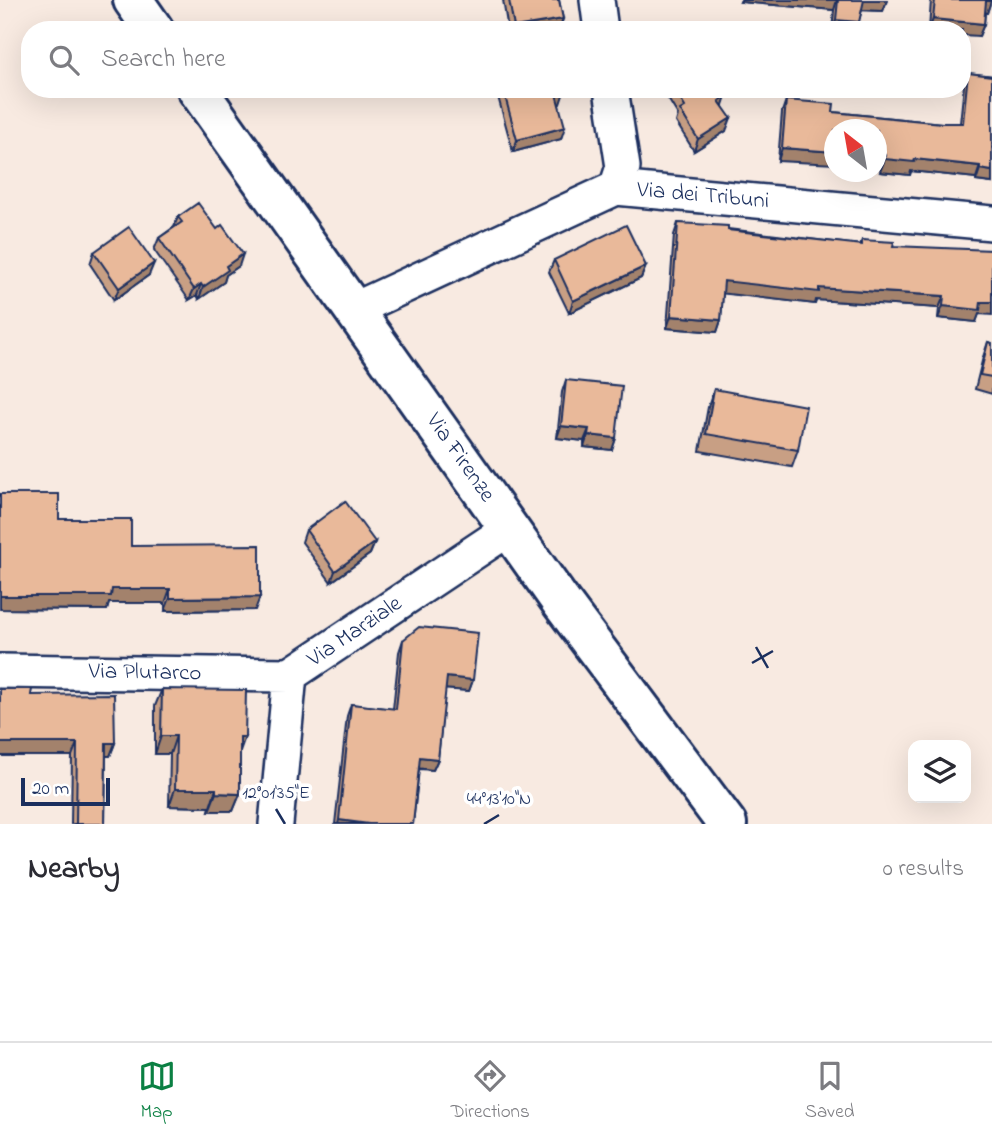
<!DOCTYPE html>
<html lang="en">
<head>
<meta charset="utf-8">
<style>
  :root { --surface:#fff; --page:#f7f7f7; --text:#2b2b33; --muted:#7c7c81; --line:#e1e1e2; --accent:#0b8043 }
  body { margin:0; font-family:"Indie Flower",sans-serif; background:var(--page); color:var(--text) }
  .controls { position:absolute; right:21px; bottom:21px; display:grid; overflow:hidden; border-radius:14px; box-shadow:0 7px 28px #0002 }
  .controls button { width:63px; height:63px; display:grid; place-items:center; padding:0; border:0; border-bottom:2px solid var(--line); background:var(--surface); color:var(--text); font:35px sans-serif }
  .compass { position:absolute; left:824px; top:119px; width:63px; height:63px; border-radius:50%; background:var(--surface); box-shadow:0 7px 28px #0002; rotate:329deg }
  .scale { position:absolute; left:21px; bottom:18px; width:89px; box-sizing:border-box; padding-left:7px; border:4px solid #1b2f5e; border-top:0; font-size:19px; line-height:24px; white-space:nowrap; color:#1b2f5e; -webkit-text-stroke:5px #fff; paint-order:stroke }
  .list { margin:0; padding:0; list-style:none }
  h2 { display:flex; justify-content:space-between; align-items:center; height:91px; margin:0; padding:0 28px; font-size:30px }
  h2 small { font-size:23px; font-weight:400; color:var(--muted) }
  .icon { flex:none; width:38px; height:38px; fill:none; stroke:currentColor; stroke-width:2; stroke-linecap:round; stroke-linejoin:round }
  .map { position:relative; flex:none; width:992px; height:824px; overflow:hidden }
  .search { position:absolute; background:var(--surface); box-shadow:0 7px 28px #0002; left:21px; right:21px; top:21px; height:77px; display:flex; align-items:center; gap:18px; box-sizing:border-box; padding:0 24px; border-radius:28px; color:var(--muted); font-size:26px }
  .sheet { height:217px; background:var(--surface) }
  nav { display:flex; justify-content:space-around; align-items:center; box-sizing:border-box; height:98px; border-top:2px solid var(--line); background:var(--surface); font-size:19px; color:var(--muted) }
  nav a { display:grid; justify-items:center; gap:4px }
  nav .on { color:var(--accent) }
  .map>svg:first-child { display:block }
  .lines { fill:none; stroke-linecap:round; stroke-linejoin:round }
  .street-casing { stroke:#1b2f5e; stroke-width:38 }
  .primary-casing { stroke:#1b2f5e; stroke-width:44 }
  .street { stroke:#fff; stroke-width:33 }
  .primary { stroke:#fff; stroke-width:38 }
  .wall { fill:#c89f84; stroke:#1b2f5e; stroke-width:2 }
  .shaded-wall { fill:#a3826c; stroke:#1b2f5e; stroke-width:2 }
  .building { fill:#e9b99a; stroke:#1b2f5e; stroke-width:2 }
  .ticks { fill:none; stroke:#1b2f5e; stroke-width:2.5 }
  .labels { text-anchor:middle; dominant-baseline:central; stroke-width:7; stroke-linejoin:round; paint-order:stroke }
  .street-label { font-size:23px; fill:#1b2f5e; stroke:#fff }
  .ticks-label { font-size:18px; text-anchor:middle; fill:#1b2f5e; stroke:#fff; stroke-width:7; stroke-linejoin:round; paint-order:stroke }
</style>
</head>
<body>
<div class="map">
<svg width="992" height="824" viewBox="0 0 992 824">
  <rect width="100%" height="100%" fill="#f8eae1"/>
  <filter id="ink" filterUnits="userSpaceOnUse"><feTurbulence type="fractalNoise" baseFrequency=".0143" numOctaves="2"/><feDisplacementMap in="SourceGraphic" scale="14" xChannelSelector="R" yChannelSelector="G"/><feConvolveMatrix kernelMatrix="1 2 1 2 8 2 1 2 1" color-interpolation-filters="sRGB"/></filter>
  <g filter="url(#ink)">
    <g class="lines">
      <g class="street-casing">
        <path id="street" d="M 597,0 L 601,30
          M 611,89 L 623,167 L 616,188
          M 355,309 L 616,188 L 992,223
          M 0,671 L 290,675
          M 290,675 L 509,529
          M 276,824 L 290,675"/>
      </g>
      <g class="primary-casing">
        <path id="primary" d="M 133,0 L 154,30
          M 197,89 L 561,602 L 727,824"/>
      </g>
      <use href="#street" class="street"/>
      <use href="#primary" class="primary"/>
    </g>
    <path class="wall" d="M 503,0 L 559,0 L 563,19 L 559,30 L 508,30 Z
      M 741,0 L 887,0 L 883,11 L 862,10 L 856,30 L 832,30 L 834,10 L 740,2 Z
      M 931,0 L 991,0 L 987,13 L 985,13 L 984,24 L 979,36 L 962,30 L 929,30 Z
      M 968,73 L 992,76 L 992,183 L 976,181 L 976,178 L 911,171 L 910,175 L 880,172 L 881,167 L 877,167 L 877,130 L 778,161 L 782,112 L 786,100 L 833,112 L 942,123 L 960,123 L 964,85 Z
      M 498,89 L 564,89 L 559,105 L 561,139 L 513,152 L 497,93 Z
      M 662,89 L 722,89 L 723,106 L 726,131 L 694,151 L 676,122 L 678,115 Z
      M 178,217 L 239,266 L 226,275 L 224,282 L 199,299 L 197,295 L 189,300 L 154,250 L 159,238 L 174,227 Z
      M 678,223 L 860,245 L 862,240 L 893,246 L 979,314 L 976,322 L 938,318 L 939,308 L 816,300 L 815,304 L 723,293 L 721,320 L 717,332 L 667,328 L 674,235 Z
      M 94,252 L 149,275 L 114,300 L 90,264 Z
      M 554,260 L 646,266 L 641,278 L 569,313 L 549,272 Z
      M 988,342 L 992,343 L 992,394 L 975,389 L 983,357 Z
      M 566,380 L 616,438 L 612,450 L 584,447 L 584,441 L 557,438 L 562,392 Z
      M 714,389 L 798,450 L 792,467 L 700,451 L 708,407 Z
      M 0,494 L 59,519 L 131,546 L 255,610 L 165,611 L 165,603 L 109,603 L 107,610 L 0,609 Z
      M 306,530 L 375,542 L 370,554 L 331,582 L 302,542 Z
      M 403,640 L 473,680 L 469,691 L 445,689 L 438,759 L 433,770 L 419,769 L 413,824 L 335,824 L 347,716 L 351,704 L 393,709 L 399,652 Z
      M 162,689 L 240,752 L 240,794 L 233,811 L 209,811 L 210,807 L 169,806 L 170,754 L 155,754 L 155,706 Z
      M 31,695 L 115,743 L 110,756 L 106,756 L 105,824 L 71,824 L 72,756 Z"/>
    <path class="shaded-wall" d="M 741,0 L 837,0 L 834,10 L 740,2 Z
      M 864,0 L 887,0 L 883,11 L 860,10 Z
      M 986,1 L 991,1 L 987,13 L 981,13 Z
      M 563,19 L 559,30 L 513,30 L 514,27 Z
      M 933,19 L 984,24 L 979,36 L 962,35 L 962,30 L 929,30 Z
      M 836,20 L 859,22 L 856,30 L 833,30 Z
      M 564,92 L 560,104 L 552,106 L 556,94 Z
      M 726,96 L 722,108 L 719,101 Z
      M 731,118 L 726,131 L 694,151 L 698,139 Z
      M 565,127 L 561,139 L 513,152 L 517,140 Z
      M 782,148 L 835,152 L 835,164 L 778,161 Z
      M 877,154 L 885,155 L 881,167 L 877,167 Z
      M 885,159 L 915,159 L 980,166 L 976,178 L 911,171 L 910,175 L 880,172 Z
      M 980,169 L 992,171 L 992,183 L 976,181 Z
      M 243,254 L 239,266 L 226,275 L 224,282 L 199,299 L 203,287 L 226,266 Z
      M 154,263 L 149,275 L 114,300 L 119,288 Z
      M 646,266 L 641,278 L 569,313 L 573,301 Z
      M 724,281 L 819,288 L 944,296 L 939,308 L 816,300 L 815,304 L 719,293 Z
      M 201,284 L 197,295 L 189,300 L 194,289 Z
      M 981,302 L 992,302 L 992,315 L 979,314 L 976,322 L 938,318 L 943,306 Z
      M 671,316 L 721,320 L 717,332 L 667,328 Z
      M 561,426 L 589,429 L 584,441 L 557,438 Z
      M 588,435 L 616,438 L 612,450 L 584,447 Z
      M 375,542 L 370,554 L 331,582 L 335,571 Z
      M 112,589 L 170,589 L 165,603 L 109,603 L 107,610 L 0,609 L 0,596 Z
      M 260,597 L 255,610 L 165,611 L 170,598 Z
      M 447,677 L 473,680 L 469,691 L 442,689 Z
      M 161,736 L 176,736 L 170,754 L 155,754 Z
      M 240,737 L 245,737 L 239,754 Z
      M 0,743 L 77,743 L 72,756 L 0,756 Z
      M 106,743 L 115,743 L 110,756 L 101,756 Z
      M 420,757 L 438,759 L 433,770 L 416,768 Z
      M 175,789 L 216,789 L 210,807 L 169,806 Z
      M 216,793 L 240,794 L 233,811 L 209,811 Z
      M 339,820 L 369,824 L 338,824 Z"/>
    <path class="building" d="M 509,0 L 559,0 L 563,19 L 514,27 Z
      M 838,0 L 864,0 L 859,22 L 836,20 Z
      M 935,0 L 991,0 L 991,1 L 986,1 L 984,24 L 933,19 Z
      M 968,73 L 992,76 L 992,171 L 980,169 L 980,166 L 915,159 L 914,162 L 885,159 L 885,155 L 877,154 L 877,130 L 835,130 L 835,152 L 782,148 L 786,100 L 834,104 L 833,112 L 942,123 L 963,123 Z
      M 503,89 L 564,89 L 564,92 L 556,94 L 565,127 L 517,140 Z
      M 674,89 L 722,89 L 726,96 L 719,101 L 731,118 L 698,139 L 680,110 L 685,107 Z
      M 198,203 L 217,229 L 222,225 L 243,254 L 226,266 L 228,270 L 203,287 L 201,284 L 194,289 L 159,238 L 182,222 L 178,217 Z
      M 678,223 L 728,226 L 728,230 L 862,245 L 862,240 L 894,242 L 893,246 L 992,250 L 992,302 L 981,302 L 980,310 L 943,306 L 944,296 L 819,288 L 819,292 L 724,281 L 721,320 L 671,316 Z
      M 626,225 L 646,266 L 573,301 L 554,260 Z
      M 129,227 L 154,263 L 119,288 L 94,252 Z
      M 988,342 L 992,343 L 992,377 L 980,375 Z
      M 566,380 L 622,386 L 616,438 L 588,435 L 589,429 L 561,426 Z
      M 714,389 L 806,406 L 798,450 L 706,434 Z
      M 0,494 L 59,494 L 59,519 L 131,519 L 131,546 L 260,545 L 260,597 L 170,598 L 170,589 L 112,589 L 111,596 L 0,596 Z
      M 345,501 L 375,542 L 335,571 L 306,530 Z
      M 419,627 L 478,633 L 473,680 L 447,677 L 438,759 L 420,757 L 413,824 L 369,824 L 339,820 L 351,704 L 396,709 L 403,640 Z
      M 0,689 L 32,689 L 31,695 L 114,694 L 115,743 L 106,743 L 105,824 L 76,824 L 77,743 L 0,743 Z
      M 162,689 L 246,690 L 245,737 L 240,737 L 240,794 L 216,793 L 216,789 L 175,789 L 176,736 L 161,736 Z"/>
  </g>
  <path class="ticks" d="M 756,647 L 768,668M 752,663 L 773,651M 276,809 L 285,824M 484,824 L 499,815"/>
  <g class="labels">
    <g class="street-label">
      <text transform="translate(703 196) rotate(5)">Via dei Tribuni</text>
      <text transform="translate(460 458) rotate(55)">Via Firenze</text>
      <text transform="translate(355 632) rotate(-34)">Via Marziale</text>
      <text transform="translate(145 673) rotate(1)">Via Plutarco</text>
    </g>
  </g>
  <g class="ticks-label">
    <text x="276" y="798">12°01'35"E</text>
    <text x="499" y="804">44°13'10"N</text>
  </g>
</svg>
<div class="controls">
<button><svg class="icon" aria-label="layers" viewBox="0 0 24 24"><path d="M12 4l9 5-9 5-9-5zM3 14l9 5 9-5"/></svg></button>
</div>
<svg class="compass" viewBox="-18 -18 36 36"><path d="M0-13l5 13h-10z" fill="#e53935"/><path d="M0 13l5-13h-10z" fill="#7c7c81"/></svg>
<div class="scale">20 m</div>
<div class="search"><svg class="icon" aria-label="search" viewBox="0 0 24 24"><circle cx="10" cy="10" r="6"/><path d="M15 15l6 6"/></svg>Search here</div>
</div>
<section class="sheet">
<h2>Nearby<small>0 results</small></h2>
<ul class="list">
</ul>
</section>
<nav>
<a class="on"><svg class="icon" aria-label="map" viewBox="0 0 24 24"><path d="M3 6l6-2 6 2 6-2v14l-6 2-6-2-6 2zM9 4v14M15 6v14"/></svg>Map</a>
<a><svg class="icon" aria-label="directions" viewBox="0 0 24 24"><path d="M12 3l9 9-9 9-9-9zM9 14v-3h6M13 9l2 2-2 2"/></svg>Directions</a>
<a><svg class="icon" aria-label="saved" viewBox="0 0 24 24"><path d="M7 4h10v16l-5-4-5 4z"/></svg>Saved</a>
</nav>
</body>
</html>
